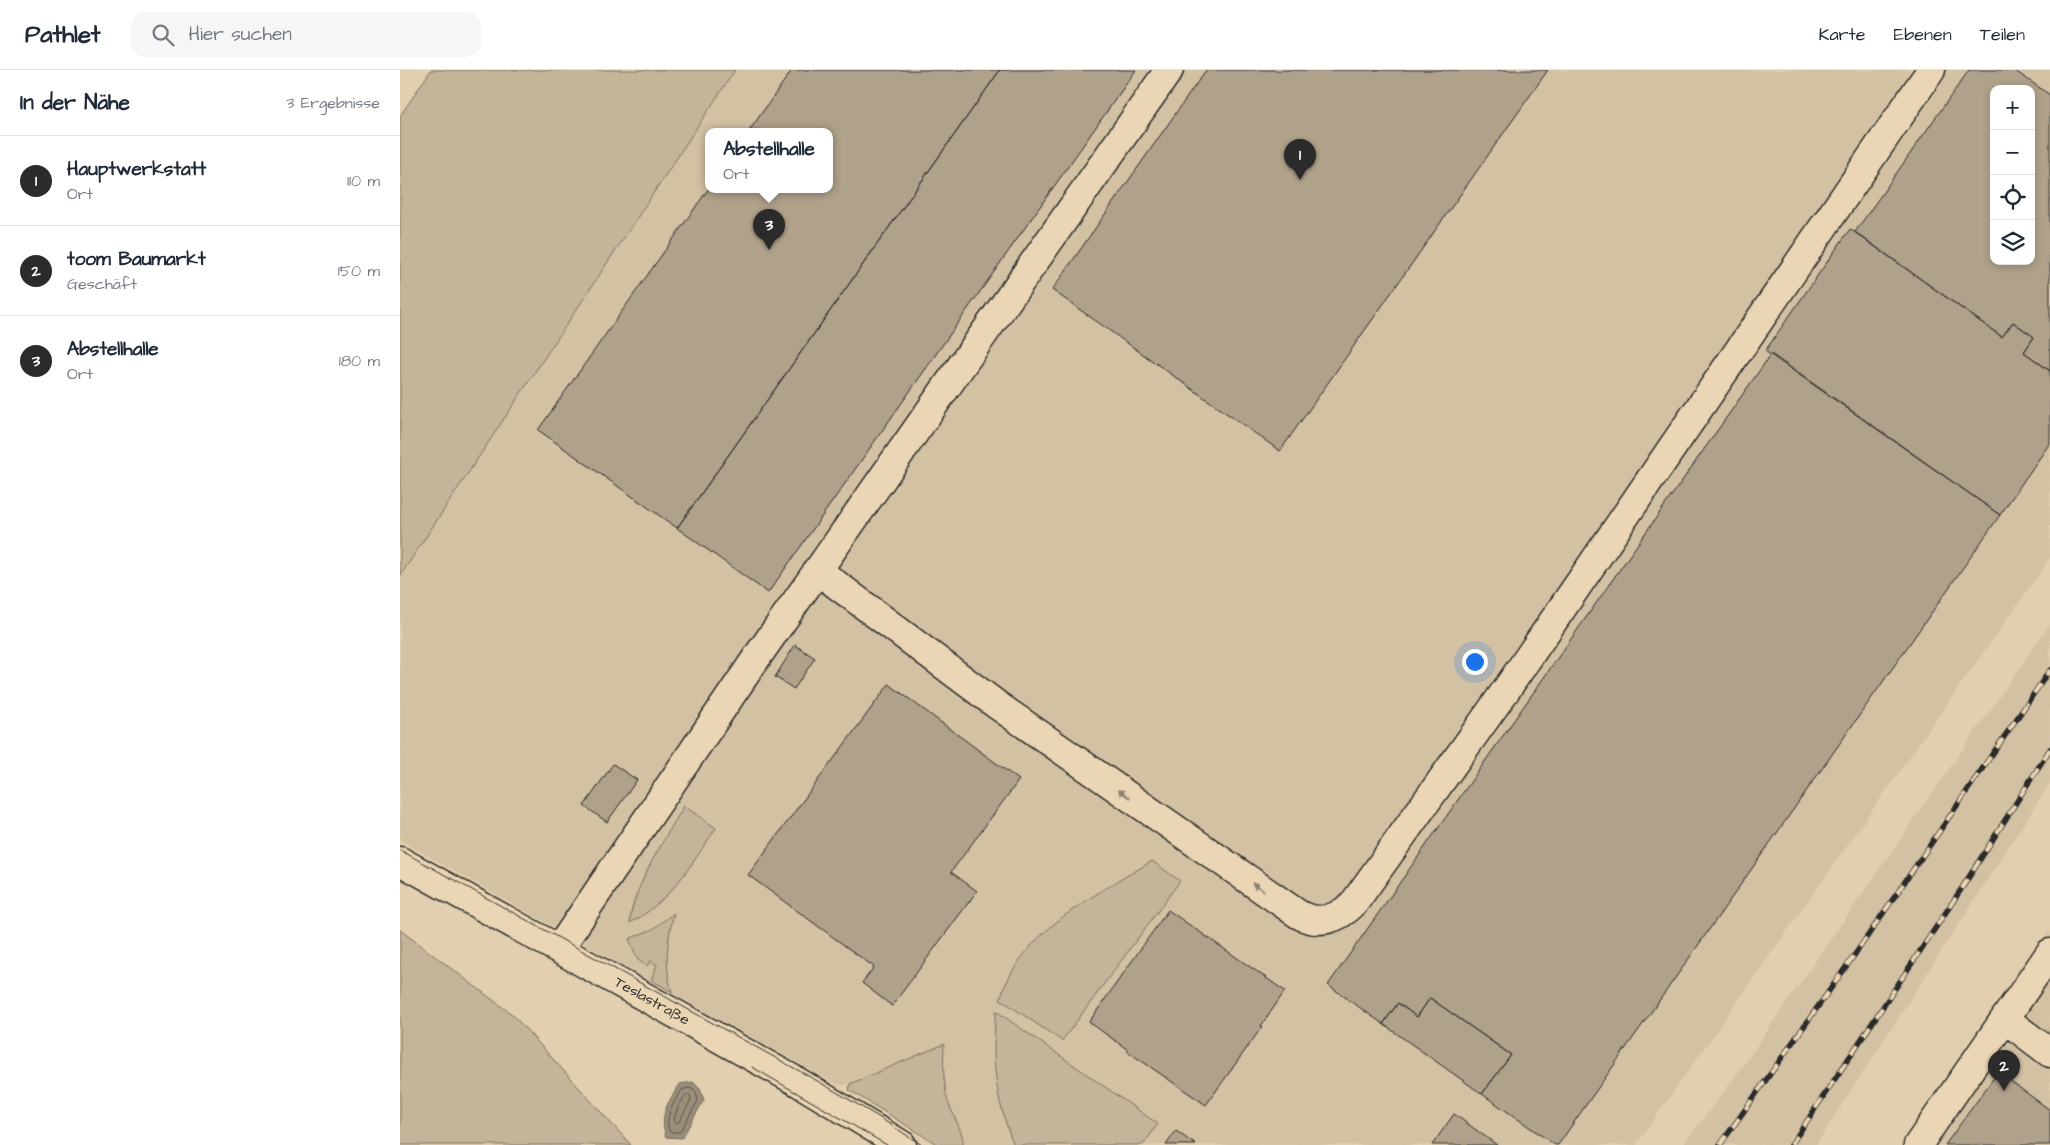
<!DOCTYPE html>
<html lang="de">
<head>
<meta charset="utf-8">
<style>
  :root { --surface:#fff; --page:#f6f6f7; --text:#1f2937; --muted:#747a83; --line:#e0e1e3; --accent:#2b2b2b }
  body { margin:0; font-family:"Architects Daughter",sans-serif; background:var(--page); color:var(--text) }
  .controls { position:absolute; right:15px; top:15px; display:grid; overflow:hidden; border-radius:10px; box-shadow:0 2px 8px #0003 }
  .controls button { width:45px; height:45px; display:grid; place-items:center; padding:0; border:0; border-bottom:1px solid var(--line); background:var(--surface); color:var(--text); font:25px sans-serif }
  .you { position:absolute; left:1074px; top:591px; width:18px; height:18px; margin:-12px; border:4px solid #fff; border-radius:50%; background:#1a73e8; box-shadow:0 0 0 8px #1a73e833 }
  .badge { display:grid; place-items:center; width:32px; height:32px; border-radius:50%; background:var(--accent); color:#fff; font-size:16px; font-weight:700 }
  .pin { position:absolute; translate:-50% -41px; filter:drop-shadow(0 1px 2px #0008) }
  .pin::after { content:''; position:absolute; top:26px; width:18px; height:15px; background:inherit; clip-path:polygon(0 0,100% 0,50% 100%) }
  .popup { position:absolute; left:305px; top:58px; width:128px; height:65px; box-sizing:border-box; display:grid; place-content:center; border-radius:10px; background:var(--surface); filter:drop-shadow(0 1px 4px #0005); font-size:16px; white-space:nowrap; color:var(--muted) }
  .popup b { font-size:19px; color:var(--text) }
  .popup::after { content:''; position:absolute; left:50%; top:100%; margin-left:-10px; border:10px solid transparent; border-top-color:var(--surface) }
  .list { margin:0; padding:0; list-style:none }
  h2 { display:flex; justify-content:space-between; align-items:center; height:65px; margin:0; padding:0 20px; font-size:21px }
  h2 small { font-size:16px; font-weight:400; color:var(--muted) }
  .list li { display:grid; grid-template-columns:32px 1fr auto; gap:15px; align-items:center; box-sizing:border-box; height:90px; padding:0 20px; border-top:1px solid var(--line) }
  .list b { display:block; font-size:19px; white-space:nowrap }
  .list p { margin:0; font-size:16px; white-space:nowrap; color:var(--muted) }
  .list em { font-size:16px; font-style:normal; color:var(--muted) }
  .icon { flex:none; width:28px; height:28px; fill:none; stroke:currentColor; stroke-width:2; stroke-linecap:round; stroke-linejoin:round }
  .map { position:relative; flex:none; width:1650px; height:1075px; overflow:hidden }
  header { display:flex; align-items:center; gap:30px; box-sizing:border-box; height:70px; padding:0 25px; background:var(--surface); border-bottom:1px solid var(--line) }
  header strong { font-size:24px }
  nav { display:flex; gap:28px; margin-inline-start:auto; font-size:18px }
  .search { width:350px; height:45px; background:var(--page); display:flex; align-items:center; gap:12px; box-sizing:border-box; padding:0 18px; border-radius:15px; color:var(--muted); font-size:19px }
  main { display:flex }
  aside { flex:1; background:var(--surface) }
  .map>svg:first-child { display:block }
  .built { fill:#d3c1a4; fill-rule:evenodd }
  .green { fill:#c4b499; stroke:#787062 }
  .water { fill:#9a8e7a; stroke:#6e665a }
  .lines { fill:none; stroke-linecap:round; stroke-linejoin:round }
  .shore { stroke:#57534b; stroke-width:1 }
  .building { fill:#b0a18a; stroke:#2b2b2b; fill-rule:evenodd }
  .minor-casing { stroke:#2b2b2b; stroke-width:31 }
  .minor { stroke:#ead6b4; stroke-width:28 }
  .tram { stroke:#2b2b2b; stroke-width:1 }
  .rail-casing { stroke:#2b2b2b; stroke-width:5.5 }
  .rail { stroke:#ead6b4; stroke-width:4; stroke-dasharray:11; stroke-linecap:butt }
  .oneway { fill:#8a8070 }
  .labels { text-anchor:middle; dominant-baseline:central; stroke-width:4; stroke-linejoin:round; paint-order:stroke }
  .street-label { font-size:15px; fill:#2b2b2b; stroke:#ead6b4 }
</style>
</head>
<body>
<header>
<strong>Pathlet</strong>
<div class="search"><svg class="icon" aria-label="search" viewBox="0 0 24 24"><circle cx="10" cy="10" r="6"/><path d="M15 15l6 6"/></svg>Hier suchen</div>
<nav><a>Karte</a><a>Ebenen</a><a>Teilen</a></nav>
</header>
<main>
<aside>
<h2>In der Nähe<small>3 Ergebnisse</small></h2>
<ul class="list">
<li><span class="badge">1</span><div><b>Hauptwerkstatt</b><p>Ort</p></div><em>110 m</em></li>
<li><span class="badge">2</span><div><b>toom Baumarkt</b><p>Geschäft</p></div><em>150 m</em></li>
<li><span class="badge">3</span><div><b>Abstellhalle</b><p>Ort</p></div><em>180 m</em></li>
</ul>
</aside>
<div class="map">
<svg width="1650" height="1075" viewBox="0 0 1650 1075">
  <rect width="100%" height="100%" fill="#e2cfaf"/>
  <filter id="ink" filterUnits="userSpaceOnUse"><feTurbulence type="fractalNoise" baseFrequency=".02" numOctaves="2"/><feDisplacementMap in="SourceGraphic" scale="10" xChannelSelector="R" yChannelSelector="G"/><feConvolveMatrix kernelMatrix="1 2 1 2 8 2 1 2 1" color-interpolation-filters="sRGB"/></filter>
  <g filter="url(#ink)">
    <path class="built" d="M 335,0 L 1650,0 L 1650,488 L 1236,1075 L 563,1075 L 564,1070 L 554,1049 L 544,1013 L 544,974 L 450,1014 L 438,1015 L 251,912 L 0,770 L 0,506 ZM 1594,19 L 1631,19 L 1631,191 L 1594,191 ZM 309,61 L 429,61 L 429,119 L 309,119 Z
      M 1650,554 L 1650,713 L 1416,1075 L 1283,1075 L 1335,1007 Z
      M 1650,861 L 1650,1075 L 1500,1075 Z"/>
    <path class="green" d="M 31,0 L 335,0 L 0,506 L 0,46 Z
      M 284,736 L 316,758 C 291,795 270,832 230,853 C 230,822 268,763 284,736 Z
      M 752,791 L 780,811 L 662,971 L 600,929 C 622,860 694,826 752,791 Z
      M 274,843 C 267,870 264,895 272,922 L 251,910 L 257,895 L 250,891 L 247,896 L 238,890 L 229,869 L 253,859 Z
      M 0,860 L 113,945 L 231,1075 L 0,1075 Z
      M 596,941 L 758,1054 L 743,1075 L 614,1075 C 595,1029 591,990 596,941 Z
      M 544,974 C 543,993 543,1012 548,1032 C 552,1043 565,1065 563,1075 L 538,1075 L 449,1020 L 450,1014 Z"/>
    <path class="water" d="M 293,1012 L 300,1019 L 304,1030 L 282,1068 L 266,1067 C 259,1044 267,1034 280,1014 Z"/>
    <g class="lines">
      <path class="shore" d="M 290,1018 L 296,1022 L 298,1031 L 280,1062 L 270,1062 C 263,1048 274,1032 282,1020 Z
        M 286,1025 L 290,1025 L 291,1030 L 279,1052 L 276,1053 L 274,1050 L 278,1037 Z"/>
    </g>
    <path class="building" d="M 392,0 L 600,0 L 277,458 L 138,360 L 309,118 L 429,119 L 429,61 L 349,61 Z
      M 600,0 L 736,0 L 368,523 L 277,458 Z
      M 806,0 L 1148,0 L 880,381 L 652,220 Z
      M 1569,0 L 1614,0 L 1650,25 L 1650,301 L 1624,282 L 1634,267 L 1613,252 L 1602,267 L 1455,162 ZM 1594,19 L 1631,19 L 1631,191 L 1594,191 Z
      M 1450,159 L 1602,267 L 1613,252 L 1634,267 L 1624,282 L 1650,301 L 1650,373 L 1600,445 L 1365,281 Z
      M 1371,284 L 1600,445 L 1158,1075 L 1155,1075 L 1082,1024 L 1111,985 L 1030,928 L 1017,947 L 998,933 L 983,954 L 928,915 Z
      M 395,575 L 415,588 L 394,619 L 375,607 Z
      M 489,614 L 619,710 L 551,802 L 577,821 L 492,936 L 462,913 L 474,897 L 348,805 Z
      M 213,694 L 237,710 L 207,752 L 184,736 Z
      M 768,840 L 885,921 L 861,956 L 862,957 L 806,1035 L 727,981 L 728,980 L 689,952 Z
      M 1030,928 L 1111,985 L 1082,1024 L 983,954 L 998,933 L 1017,947 Z
      M 1598,1002 L 1650,1040 L 1650,1075 L 1545,1075 Z
      M 1054,1044 L 1097,1075 L 1032,1075 Z
      M 776,1061 L 796,1075 L 766,1075 Z"/>
    <g class="lines">
      <g class="minor-casing">
        <path id="minor" d="M 417,500 L 597,635 L 898,844 C 919,856 938,849 954,833 L 1106,620 L 1531,0
          M 0,791 L 398,1012 L 502,1075
          M 159,879 L 357,587 L 769,0
          M 1605,949 L 1650,983
          M 1518,1075 L 1650,883"/>
      </g>
      <use href="#minor" class="minor"/>
      <path class="tram" d="M 0,780 L 421,1013 L 477,1046 L 522,1075
        M 352,997 L 487,1075"/>
      <g class="rail-casing">
        <path id="rail" d="M 1320,1075 L 1458,880 L 1650,600
          M 1391,1075 L 1562,818 L 1650,679"/>
      </g>
      <use href="#rail" class="rail"/>
    </g>
    <defs><path id="oneway-solid" d="M-6-.8H1V-3.2L6.5 0L1 3.2V.8H-6Z" transform="scale(1.25)"/></defs>
    <g class="oneway">
      <use href="#oneway-solid" transform="translate(724 724) rotate(-145)"/>
      <use href="#oneway-solid" transform="translate(858 817) rotate(-145)"/>
    </g>
  </g>
  <g class="labels">
    <g class="street-label">
      <text transform="translate(252 931) rotate(29)">Teslastraße</text>
    </g>
  </g>
</svg>
<div class="controls">
<button>+</button>
<button>−</button>
<button><svg class="icon" aria-label="locate" viewBox="0 0 24 24"><circle cx="12" cy="12" r="6"/><path d="M12 2v4M12 18v4M2 12h4M18 12h4"/></svg></button>
<button><svg class="icon" aria-label="layers" viewBox="0 0 24 24"><path d="M12 4l9 5-9 5-9-5zM3 14l9 5 9-5"/></svg></button>
</div>
<div class="you"></div>
<div class="pin badge" style="left:900px;top:110px">1</div>
<div class="pin badge" style="left:1604px;top:1021px">2</div>
<div class="pin badge" style="left:369px;top:180px">3</div>
<div class="popup"><b>Abstellhalle</b>Ort</div>
</div>
</main>
</body>
</html>
